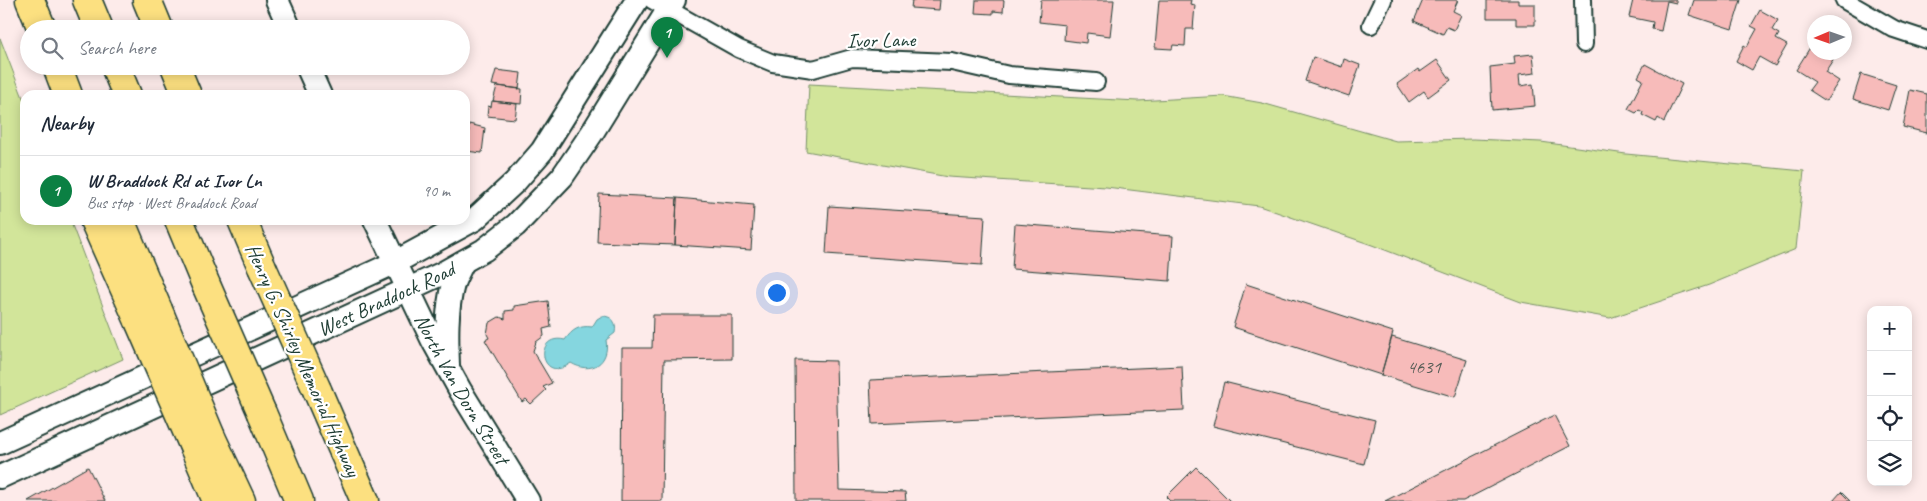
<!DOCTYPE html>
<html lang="en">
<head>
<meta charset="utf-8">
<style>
  :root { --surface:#fff; --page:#f2f2f3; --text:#1f2937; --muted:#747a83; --line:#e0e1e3; --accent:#0b8043 }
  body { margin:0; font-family:Caveat,sans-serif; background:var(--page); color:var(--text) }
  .controls { position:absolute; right:15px; bottom:15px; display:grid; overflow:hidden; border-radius:10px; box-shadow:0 2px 12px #0003 }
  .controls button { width:45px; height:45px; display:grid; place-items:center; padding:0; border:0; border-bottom:1px solid var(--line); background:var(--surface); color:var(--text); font:25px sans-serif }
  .compass { position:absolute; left:1807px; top:15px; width:45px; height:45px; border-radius:50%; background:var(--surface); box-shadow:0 2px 12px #0003; rotate:268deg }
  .you { position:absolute; left:776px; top:292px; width:18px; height:18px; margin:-12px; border:4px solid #fff; border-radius:50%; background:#1a73e8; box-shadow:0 0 0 8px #1a73e833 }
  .badge { display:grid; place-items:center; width:32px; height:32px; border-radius:50%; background:var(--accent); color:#fff; font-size:16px; font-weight:700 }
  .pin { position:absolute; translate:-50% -41px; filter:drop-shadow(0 1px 2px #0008) }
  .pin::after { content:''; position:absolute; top:26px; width:18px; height:15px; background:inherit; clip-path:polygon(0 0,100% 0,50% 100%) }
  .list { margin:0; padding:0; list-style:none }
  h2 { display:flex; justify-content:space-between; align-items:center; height:65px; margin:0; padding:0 20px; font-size:21px }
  h2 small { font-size:16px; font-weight:400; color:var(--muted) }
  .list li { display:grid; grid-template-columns:32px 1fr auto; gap:15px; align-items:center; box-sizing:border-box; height:70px; padding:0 20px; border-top:1px solid var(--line) }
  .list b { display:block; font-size:19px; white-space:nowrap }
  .list p { margin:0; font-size:16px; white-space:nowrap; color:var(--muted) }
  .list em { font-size:16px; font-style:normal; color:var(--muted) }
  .icon { flex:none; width:28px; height:28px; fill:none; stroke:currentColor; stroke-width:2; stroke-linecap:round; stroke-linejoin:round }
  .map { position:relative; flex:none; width:1927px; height:501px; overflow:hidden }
  .search { position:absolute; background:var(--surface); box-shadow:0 2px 12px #0003; left:20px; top:20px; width:450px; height:55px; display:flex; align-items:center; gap:12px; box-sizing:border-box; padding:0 18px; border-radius:28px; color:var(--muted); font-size:19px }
  .panel { position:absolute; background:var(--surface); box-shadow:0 2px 12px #0003; left:20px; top:90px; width:450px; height:135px; border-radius:15px }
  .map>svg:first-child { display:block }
  .green { fill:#d2e59a; stroke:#789167 }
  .water { fill:#85d6df; stroke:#5c999b }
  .building { fill:#f7bbba; stroke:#1f3d34 }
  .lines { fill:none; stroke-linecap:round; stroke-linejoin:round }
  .street-casing { stroke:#1f3d34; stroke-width:20 }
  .secondary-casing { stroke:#1f3d34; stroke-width:26 }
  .highway-casing { stroke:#1f3d34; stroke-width:31 }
  .street { stroke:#fff; stroke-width:16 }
  .secondary { stroke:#fff; stroke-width:22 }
  .highway { stroke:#fce080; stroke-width:28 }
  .highway-bridge-casing { stroke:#1f3d34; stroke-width:31; stroke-linecap:butt }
  .highway-bridge { stroke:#fce080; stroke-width:28 }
  .labels { text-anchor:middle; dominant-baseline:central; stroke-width:4.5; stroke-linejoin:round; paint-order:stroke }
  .number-label { font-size:19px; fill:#555c56 }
  .street-label { font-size:21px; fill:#1f3d34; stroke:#fff }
</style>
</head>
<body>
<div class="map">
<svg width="1927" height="501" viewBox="0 0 1927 501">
  <rect width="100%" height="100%" fill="#fdebea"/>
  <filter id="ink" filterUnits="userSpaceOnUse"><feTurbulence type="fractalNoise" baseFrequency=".02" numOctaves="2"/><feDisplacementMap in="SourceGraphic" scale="10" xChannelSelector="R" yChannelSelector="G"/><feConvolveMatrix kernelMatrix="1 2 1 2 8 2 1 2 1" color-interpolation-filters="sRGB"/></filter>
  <g filter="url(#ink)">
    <path class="green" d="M 0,38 L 25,103 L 25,220 L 70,220 L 123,359 L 0,415 Z
      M 809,84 L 1138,101 L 1223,96 L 1262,103 L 1396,141 L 1473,139 L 1541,142 L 1626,154 L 1804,171 L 1796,249 L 1709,285 L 1610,318 L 1521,302 L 1372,245 L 1259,206 L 1106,187 L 948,177 L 806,151 Z"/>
    <path class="water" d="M 602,316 C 613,316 617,323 615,333 L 606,340 C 610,363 591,375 571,363 C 540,386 532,332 565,340 C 572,330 579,325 592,327 L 597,319 Z"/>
    <path class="building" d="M 912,0 L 940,0 L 939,10 L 911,8 Z
      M 976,0 L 1004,0 L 1003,12 L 993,11 L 993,14 L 975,13 Z
      M 1041,0 L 1114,0 L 1110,36 L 1087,33 L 1086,43 L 1064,40 L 1065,25 L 1039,22 Z
      M 1159,0 L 1191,0 L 1190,4 L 1195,5 L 1193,29 L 1186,29 L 1185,46 L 1173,45 L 1172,49 L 1155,48 Z
      M 1423,0 L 1458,0 L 1453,11 L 1461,15 L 1454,30 L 1447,27 L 1443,34 L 1414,21 Z
      M 1487,0 L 1518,0 L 1518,4 L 1535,4 L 1535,25 L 1516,25 L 1516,18 L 1487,18 Z
      M 1633,0 L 1676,0 L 1676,3 L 1667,1 L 1661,31 L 1652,29 L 1653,22 L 1629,17 Z
      M 1694,0 L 1741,0 L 1732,29 L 1689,15 Z
      M 1760,10 L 1778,20 L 1772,30 L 1779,34 L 1776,39 L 1787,45 L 1775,66 L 1759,57 L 1752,70 L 1736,61 L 1744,45 L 1747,47 L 1757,29 L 1751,26 Z
      M 1814,41 L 1814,52 L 1833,52 L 1836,55 L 1825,72 L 1839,81 L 1826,101 L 1809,90 L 1815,82 L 1796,70 Z
      M 1533,54 L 1535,73 L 1519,75 L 1520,86 L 1533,84 L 1535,106 L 1492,110 L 1490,67 L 1515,64 L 1514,56 Z
      M 1313,57 L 1342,67 L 1344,59 L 1360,65 L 1349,96 L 1305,81 Z
      M 1437,60 L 1451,80 L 1428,97 L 1424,91 L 1409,102 L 1397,84 L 1418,69 L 1420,72 Z
      M 1645,64 L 1682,84 L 1664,122 L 1658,118 L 1656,122 L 1642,115 L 1643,112 L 1639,110 L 1636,113 L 1628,109 L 1643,80 L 1638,77 Z
      M 496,70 L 521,73 L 519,89 L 492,85 Z
      M 1861,74 L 1896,85 L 1888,110 L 1853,99 Z
      M 497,86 L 522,89 L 521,104 L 493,101 Z
      M 1910,90 L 1927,94 L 1927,133 L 1903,127 Z
      M 492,101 L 517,104 L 515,119 L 487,116 L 488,106 L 491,107 Z
      M 469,124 L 485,128 L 482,153 L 466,151 Z
      M 465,128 L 469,129 L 466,154 L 465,154 Z
      M 599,194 L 677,198 L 675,245 L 597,242 Z
      M 677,198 L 754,205 L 751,250 L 675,245 Z
      M 829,206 L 985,216 L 982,265 L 826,254 Z
      M 1015,224 L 1173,236 L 1170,281 L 1012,269 Z
      M 1246,284 L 1393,332 L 1381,375 L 1233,327 Z
      M 548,301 L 551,327 L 543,329 L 544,336 L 536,342 L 533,351 L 552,383 L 543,387 L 546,390 L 531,404 L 526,399 L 522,402 L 485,340 L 489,338 L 487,334 L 489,323 L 499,317 L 505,319 L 505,311 L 514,310 L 514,306 Z
      M 653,315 L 732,315 L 732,359 L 664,360 L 662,501 L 621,501 L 622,348 L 652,348 Z
      M 1392,337 L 1467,360 L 1455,397 L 1381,375 Z
      M 795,360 L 836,361 L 839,490 L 905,492 L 906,501 L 796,501 Z
      M 1182,366 L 1184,410 L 872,424 L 870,380 Z
      M 1224,382 L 1375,420 L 1364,464 L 1213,426 Z
      M 1554,415 L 1570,446 L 1463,501 L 1385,501 Z
      M 88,467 L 105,501 L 28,501 Z
      M 1196,467 L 1230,501 L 1170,501 L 1166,497 Z
      M 1841,492 L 1850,501 L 1833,501 Z"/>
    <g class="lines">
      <g class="street-casing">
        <path id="street" d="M 652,0 L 739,49 L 773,63 L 813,69 L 852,58 L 952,62 L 1009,75 L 1096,82
          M 1583,0 L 1584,44
          M 1844,0 L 1894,29 L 1927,40
          M 1371,25 L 1383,0"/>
      </g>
      <g class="secondary-casing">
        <g id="secondary">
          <path d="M 277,0 L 290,29"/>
          <path d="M 307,66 L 320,95"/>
          <path id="s1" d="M 375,220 L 433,341 L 460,390 L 528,501"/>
          <path d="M 448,365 C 447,339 446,310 453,284 C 455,277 460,269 463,262"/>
          <path d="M 0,443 L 394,263 L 475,219 L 515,182 L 542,151 L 637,0"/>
          <path id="s2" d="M 0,477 L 441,274 L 484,250 L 516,225 L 562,177 L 592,133 L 674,0"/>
        </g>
      </g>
      <g class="highway-casing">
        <path id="highway" d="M 30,0 L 42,29
          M 87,0 L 99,29
          M 147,0 L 159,29
          M 57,66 L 68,95
          M 115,66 L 127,95
          M 175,66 L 187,95
          M 94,220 L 139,321
          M 120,220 L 158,310
          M 179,220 L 206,285
          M 242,220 L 262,267
          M 317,390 L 365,501
          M 262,413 L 299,501
          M 211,437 L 241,501
          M 194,447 L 217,501"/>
      </g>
      <use href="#street" class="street"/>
      <use href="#secondary" class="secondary"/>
      <use href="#highway" class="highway"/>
      <g class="highway-bridge-casing">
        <path id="highway-bridge" d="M 262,267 L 317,390
          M 206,285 L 262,413
          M 158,310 L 211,437
          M 139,321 L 194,447"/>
      </g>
      <use href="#highway-bridge" class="highway-bridge"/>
    </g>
  </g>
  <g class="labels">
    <g class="number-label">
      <text x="1424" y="367">4631</text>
    </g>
    <g class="street-label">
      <text transform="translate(881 40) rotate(-1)">Ivor Lane</text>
      <text stroke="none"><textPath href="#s2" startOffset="425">West Braddock Road</textPath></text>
      <text transform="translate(303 360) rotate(66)">Henry G. Shirley Memorial Highway</text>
      <text stroke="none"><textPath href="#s1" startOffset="190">North Van Dorn Street</textPath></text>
    </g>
  </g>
</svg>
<div class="controls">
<button>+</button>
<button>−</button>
<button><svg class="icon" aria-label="locate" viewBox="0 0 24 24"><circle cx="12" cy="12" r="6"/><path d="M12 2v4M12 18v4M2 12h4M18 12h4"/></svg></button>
<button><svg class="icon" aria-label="layers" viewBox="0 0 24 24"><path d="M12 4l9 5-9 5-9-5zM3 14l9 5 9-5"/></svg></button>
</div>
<svg class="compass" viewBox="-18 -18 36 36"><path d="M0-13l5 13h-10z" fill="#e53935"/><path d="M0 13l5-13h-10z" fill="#747a83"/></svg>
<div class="you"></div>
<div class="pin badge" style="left:667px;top:58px">1</div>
<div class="search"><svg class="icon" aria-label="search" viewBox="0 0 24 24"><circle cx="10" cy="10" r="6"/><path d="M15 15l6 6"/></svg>Search here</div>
<section class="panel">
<h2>Nearby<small></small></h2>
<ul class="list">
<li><span class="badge">1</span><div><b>W Braddock Rd at Ivor Ln</b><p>Bus stop · West Braddock Road</p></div><em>90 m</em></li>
</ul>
</section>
</div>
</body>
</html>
